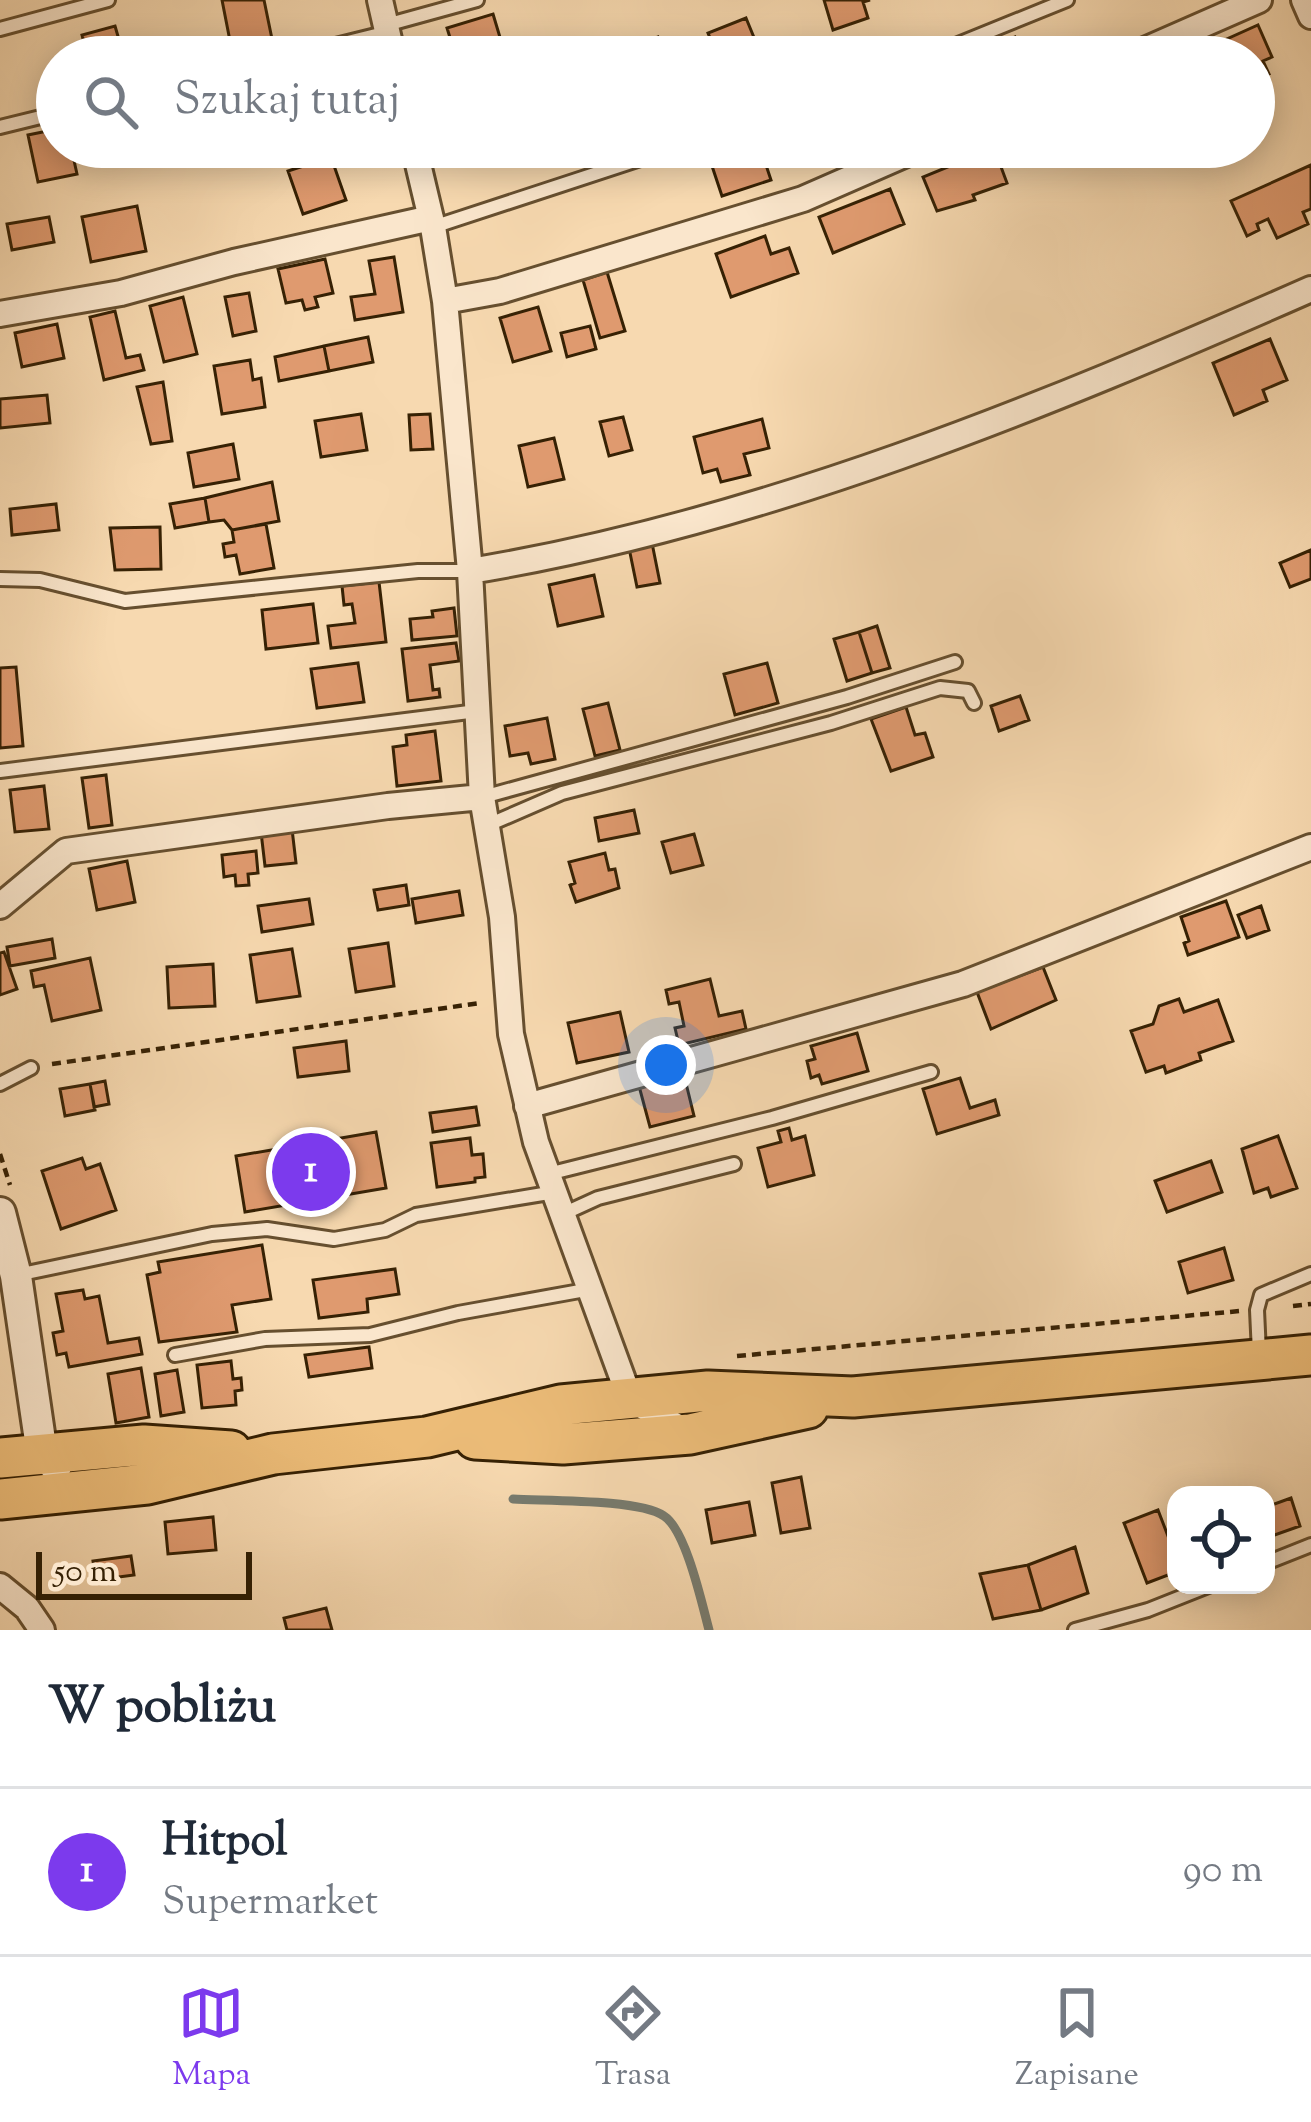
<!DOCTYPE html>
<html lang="pl">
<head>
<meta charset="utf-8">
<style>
  :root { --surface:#fff; --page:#f2f2f3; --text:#1f2937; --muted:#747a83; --line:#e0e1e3; --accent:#7c3aed }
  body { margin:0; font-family:"Sorts Mill Goudy",serif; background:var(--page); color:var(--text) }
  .controls { position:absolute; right:36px; bottom:36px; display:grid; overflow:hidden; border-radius:24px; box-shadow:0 6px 30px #0003 }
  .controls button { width:108px; height:108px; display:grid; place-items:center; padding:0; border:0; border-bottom:3px solid var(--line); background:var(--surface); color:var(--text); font:60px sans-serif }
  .scale { position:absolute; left:36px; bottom:30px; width:216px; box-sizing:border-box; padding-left:12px; border:6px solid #362104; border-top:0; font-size:33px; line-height:42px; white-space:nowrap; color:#362104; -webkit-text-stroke:9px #fae6cc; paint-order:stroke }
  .you { position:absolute; left:666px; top:1065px; width:42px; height:42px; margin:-30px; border:9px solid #fff; border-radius:50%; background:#1a73e8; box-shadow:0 0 0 18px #1a73e833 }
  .badge { display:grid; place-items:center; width:78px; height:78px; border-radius:50%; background:var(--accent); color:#fff; font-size:39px; font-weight:700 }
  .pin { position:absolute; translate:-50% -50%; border:6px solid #fff; box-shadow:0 3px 12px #0006 }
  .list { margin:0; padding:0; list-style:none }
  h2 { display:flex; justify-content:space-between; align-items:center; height:156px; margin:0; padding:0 48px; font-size:51px }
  h2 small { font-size:39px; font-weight:400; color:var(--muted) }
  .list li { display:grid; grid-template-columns:78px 1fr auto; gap:36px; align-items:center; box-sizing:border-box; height:168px; padding:0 48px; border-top:3px solid var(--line) }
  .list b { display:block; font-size:45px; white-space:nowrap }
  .list p { margin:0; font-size:39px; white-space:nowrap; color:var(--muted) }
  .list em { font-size:39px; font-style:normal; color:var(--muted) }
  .icon { flex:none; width:66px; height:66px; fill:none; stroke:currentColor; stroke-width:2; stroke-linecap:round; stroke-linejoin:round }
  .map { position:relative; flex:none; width:1311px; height:1630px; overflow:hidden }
  .search { position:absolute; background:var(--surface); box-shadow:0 6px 30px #0003; left:36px; right:36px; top:36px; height:132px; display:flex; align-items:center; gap:30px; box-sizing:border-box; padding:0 42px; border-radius:66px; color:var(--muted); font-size:45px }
  .sheet { height:324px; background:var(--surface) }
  nav { display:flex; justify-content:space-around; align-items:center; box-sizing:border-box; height:168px; border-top:3px solid var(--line); background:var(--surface); font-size:33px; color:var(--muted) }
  nav a { display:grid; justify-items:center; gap:6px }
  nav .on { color:var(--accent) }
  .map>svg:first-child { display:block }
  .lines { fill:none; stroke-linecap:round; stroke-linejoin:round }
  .stream { stroke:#777b6f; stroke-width:9 }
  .building { fill:#df9a6f; stroke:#362104; stroke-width:3 }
  .service-casing { stroke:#664f2f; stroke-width:18 }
  .minor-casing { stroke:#664f2f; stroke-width:30 }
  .tertiary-casing { stroke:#664f2f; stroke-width:36 }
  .primary-casing { stroke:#362104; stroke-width:45 }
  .path { stroke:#362104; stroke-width:4.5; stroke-dasharray:9 6; stroke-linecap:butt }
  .service { stroke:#fae6cc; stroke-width:12 }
  .minor { stroke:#fae6cc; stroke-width:24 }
  .tertiary { stroke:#fae6cc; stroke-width:30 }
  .primary { stroke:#ecbc78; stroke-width:39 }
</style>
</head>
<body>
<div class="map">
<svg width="1311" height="1630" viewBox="0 0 1311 1630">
  <rect width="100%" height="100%" fill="#f7d9b0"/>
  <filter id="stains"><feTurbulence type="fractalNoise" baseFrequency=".00167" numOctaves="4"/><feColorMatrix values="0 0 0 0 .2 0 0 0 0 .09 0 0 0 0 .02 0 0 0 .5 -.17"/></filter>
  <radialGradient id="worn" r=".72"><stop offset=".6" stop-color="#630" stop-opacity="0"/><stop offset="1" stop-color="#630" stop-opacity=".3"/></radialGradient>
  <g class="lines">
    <path class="stream" d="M 513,1499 C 546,1501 639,1499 664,1516 C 686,1530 702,1604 709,1630"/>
  </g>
  <path class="building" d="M 222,0 L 264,0 L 272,39 L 231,46 Z
    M 824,0 L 870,0 L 863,2 L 868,18 L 833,30 Z
    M 493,14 L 505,54 L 456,57 L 447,28 Z
    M 746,18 L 762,57 L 718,57 L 708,33 Z
    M 1258,25 L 1272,57 L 1263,61 L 1269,74 L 1254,80 L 1254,57 L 1200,57 L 1198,52 Z
    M 115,26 L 124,57 L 88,57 L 82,35 Z
    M 658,37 L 666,57 L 617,57 L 615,54 Z
    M 1015,37 L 1023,57 L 967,57 Z
    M 520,39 L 522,46 L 541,42 L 544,57 L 510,57 L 507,42 Z
    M 57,129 L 57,147 L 71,147 L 77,174 L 38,182 L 28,135 Z
    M 760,147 L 771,180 L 722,196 L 711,163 Z
    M 994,148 L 1007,183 L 973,195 L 975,200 L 937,211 L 923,177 Z
    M 331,157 L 346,200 L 303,214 L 288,171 Z
    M 1311,165 L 1311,209 L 1303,212 L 1308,224 L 1277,238 L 1268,219 L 1257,224 L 1259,230 L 1247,236 L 1231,201 Z
    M 890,189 L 904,224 L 833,253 L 819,217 Z
    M 137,206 L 146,251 L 91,262 L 82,217 Z
    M 49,217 L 54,242 L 12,250 L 7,224 Z
    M 765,236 L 771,254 L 789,248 L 798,273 L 731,297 L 716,254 Z
    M 394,257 L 403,312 L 355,320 L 351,297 L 375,294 L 369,261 Z
    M 325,259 L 333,293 L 315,297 L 318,307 L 305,310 L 302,300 L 286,303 L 278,269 Z
    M 607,272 L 625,331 L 600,338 L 583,280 Z
    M 249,293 L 256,331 L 233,336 L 225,297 Z
    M 183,297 L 197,354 L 164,362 L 150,306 Z
    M 538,307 L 551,351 L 513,362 L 500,318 Z
    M 115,311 L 126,358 L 140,355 L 144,370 L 104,380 L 90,317 Z
    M 57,324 L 64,358 L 22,367 L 15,333 Z
    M 590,326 L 596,349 L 567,357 L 561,333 Z
    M 368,337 L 373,362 L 329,371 L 324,346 Z
    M 1270,339 L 1287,380 L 1263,390 L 1267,401 L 1234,415 L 1213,363 Z
    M 324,346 L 329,371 L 279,381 L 275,357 Z
    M 250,360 L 253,380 L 261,378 L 265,407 L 222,414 L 214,366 Z
    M 163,382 L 172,441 L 151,444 L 137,387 Z
    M 47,395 L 50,423 L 0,428 L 0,399 Z
    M 361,414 L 367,450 L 321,457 L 315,421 Z
    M 430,414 L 433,449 L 411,450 L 409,415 Z
    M 623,417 L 632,450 L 609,456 L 600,422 Z
    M 762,419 L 769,448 L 744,454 L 750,475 L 721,482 L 717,469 L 703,473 L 694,437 Z
    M 554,438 L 564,479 L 528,487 L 519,446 Z
    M 233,444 L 239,479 L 194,487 L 188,453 Z
    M 272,482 L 279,521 L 232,530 L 224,520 L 209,522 L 205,498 Z
    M 205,498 L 209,522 L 175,528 L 170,504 Z
    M 56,504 L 59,530 L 12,535 L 10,509 Z
    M 266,524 L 274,568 L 240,574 L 236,555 L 225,557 L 223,544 L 234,542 L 232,530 Z
    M 160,527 L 161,569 L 115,570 L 110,528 Z
    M 652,543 L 660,583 L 637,587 L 629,548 Z
    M 1311,550 L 1311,579 L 1290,587 L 1280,563 Z
    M 594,575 L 603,616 L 558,626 L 549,585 Z
    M 379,582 L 386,642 L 331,648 L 328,626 L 355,623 L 352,604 L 344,605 L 342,586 Z
    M 313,604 L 318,643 L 266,649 L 262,610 Z
    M 454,608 L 457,636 L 412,640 L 410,619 L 433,617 L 432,611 Z
    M 877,626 L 890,668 L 872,673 L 859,632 Z
    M 859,632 L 872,673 L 847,681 L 834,639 Z
    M 456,643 L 459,661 L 430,665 L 433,690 L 439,689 L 440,697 L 408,701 L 402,649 Z
    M 358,663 L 364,702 L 317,708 L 311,669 Z
    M 767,663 L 778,703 L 735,715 L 724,674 Z
    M 16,667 L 23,746 L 0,748 L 0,668 Z
    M 1020,696 L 1029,720 L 999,731 L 991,706 Z
    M 608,703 L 620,750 L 595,756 L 583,709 Z
    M 906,707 L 915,735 L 925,733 L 933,757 L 891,771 L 871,719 Z
    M 547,718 L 555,759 L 531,764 L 528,753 L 510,756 L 505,726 Z
    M 435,731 L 441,781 L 397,786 L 393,747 L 407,745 L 406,735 Z
    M 106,775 L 112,825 L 89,828 L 82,778 Z
    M 44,786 L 49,829 L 15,832 L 10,790 Z
    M 634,810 L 639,833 L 599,841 L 595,818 Z
    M 292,829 L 296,863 L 265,866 L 261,832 Z
    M 694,834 L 703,865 L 671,873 L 662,842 Z
    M 256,851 L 258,873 L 248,874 L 249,885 L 236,886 L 235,875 L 224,877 L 222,855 Z
    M 605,853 L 609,870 L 615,869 L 619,888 L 576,902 L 570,885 L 575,883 L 569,862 Z
    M 127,861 L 135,902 L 97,910 L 89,869 Z
    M 406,885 L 409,905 L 378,910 L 374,890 Z
    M 459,891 L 463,915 L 416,923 L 412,899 Z
    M 309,899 L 313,924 L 262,932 L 258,906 Z
    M 1226,901 L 1239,937 L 1188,955 L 1184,943 L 1189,941 L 1181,917 Z
    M 1261,906 L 1269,930 L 1247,938 L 1238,915 Z
    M 52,939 L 55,958 L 10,966 L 7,947 Z
    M 388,943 L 394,986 L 356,992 L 349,949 Z
    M 292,949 L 300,996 L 257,1002 L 250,955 Z
    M 4,952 L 17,989 L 0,995 L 0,953 Z
    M 90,958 L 101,1010 L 52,1021 L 44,985 L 34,987 L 31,971 Z
    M 213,964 L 215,1006 L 169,1008 L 167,967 Z
    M 1043,967 L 1056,1000 L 991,1029 L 977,992 Z
    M 710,979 L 719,1016 L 742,1011 L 746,1029 L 679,1045 L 675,1028 L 684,1026 L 679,1002 L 669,1004 L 666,990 Z
    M 1179,999 L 1184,1012 L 1218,1000 L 1233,1041 L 1199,1053 L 1201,1060 L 1166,1073 L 1164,1066 L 1146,1072 L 1131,1031 L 1153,1024 L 1159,1006 Z
    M 620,1012 L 629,1052 L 577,1063 L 568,1023 Z
    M 857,1033 L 868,1071 L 822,1084 L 819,1075 L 811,1078 L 807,1061 L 815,1059 L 811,1046 Z
    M 346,1041 L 349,1071 L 298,1077 L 294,1048 Z
    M 684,1075 L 694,1116 L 650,1127 L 639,1086 Z
    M 960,1078 L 970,1108 L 995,1100 L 999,1115 L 937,1134 L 923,1089 Z
    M 105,1081 L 109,1104 L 94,1107 L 90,1084 Z
    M 90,1084 L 95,1110 L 65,1116 L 60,1089 Z
    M 476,1107 L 479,1125 L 433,1132 L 430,1113 Z
    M 789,1128 L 792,1140 L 805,1136 L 814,1175 L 768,1187 L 758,1148 L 781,1142 L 778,1131 Z
    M 376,1132 L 386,1188 L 245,1212 L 236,1156 Z
    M 1278,1136 L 1297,1188 L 1271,1197 L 1268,1188 L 1254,1193 L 1242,1149 Z
    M 470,1138 L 472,1155 L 483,1154 L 485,1177 L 475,1178 L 475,1182 L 437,1187 L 431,1143 Z
    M 82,1158 L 86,1169 L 100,1164 L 116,1210 L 61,1229 L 42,1171 Z
    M 1211,1161 L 1222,1192 L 1167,1212 L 1155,1181 Z
    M 262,1245 L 271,1299 L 232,1305 L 237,1332 L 159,1342 L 147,1275 L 160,1272 L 158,1262 Z
    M 1224,1248 L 1233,1280 L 1188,1293 L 1179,1262 Z
    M 395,1269 L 399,1294 L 367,1299 L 368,1312 L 319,1318 L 313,1280 Z
    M 83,1290 L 85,1299 L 99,1296 L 108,1343 L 139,1338 L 142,1354 L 69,1367 L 66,1353 L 57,1355 L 53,1333 L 63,1331 L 56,1294 Z
    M 369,1347 L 372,1368 L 309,1377 L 305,1355 Z
    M 231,1361 L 233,1379 L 241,1378 L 242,1390 L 235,1391 L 236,1405 L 202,1408 L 197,1365 Z
    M 141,1368 L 149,1417 L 116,1423 L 108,1374 Z
    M 177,1370 L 184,1412 L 161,1416 L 155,1374 Z
    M 801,1477 L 810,1528 L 781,1533 L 772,1483 Z
    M 1291,1498 L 1300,1526 L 1266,1538 L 1266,1507 Z
    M 749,1502 L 755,1535 L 712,1543 L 706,1510 Z
    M 1158,1510 L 1176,1557 L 1176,1572 L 1147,1583 L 1124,1523 Z
    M 213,1517 L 216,1550 L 168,1554 L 165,1522 Z
    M 1075,1547 L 1088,1593 L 1041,1610 L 1028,1565 Z
    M 131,1556 L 134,1575 L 96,1580 L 93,1561 Z
    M 1028,1565 L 1041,1610 L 993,1619 L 980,1574 Z
    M 326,1608 L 332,1630 L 287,1630 L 284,1618 Z"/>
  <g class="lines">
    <g class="service-casing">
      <path id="service" d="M 386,25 L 477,0
        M 0,29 L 108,0
        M 287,57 L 388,32
        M 926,57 L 1067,0
        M 0,127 L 57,113
        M 433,227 L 677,147
        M 0,579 L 40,580 L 125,601 L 418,571 L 470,571
        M 0,771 L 477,711
        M 483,797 L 847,697 L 955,662
        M 488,825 L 562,793 L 831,723 L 940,688 L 968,691 L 974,703
        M 0,1084 L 31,1068
        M 548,1174 L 772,1118 L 931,1072
        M 563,1214 L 598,1198 L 734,1164
        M 17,1275 L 212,1234 L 267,1229 L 334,1239 L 385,1230 L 416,1215 L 555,1192
        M 1259,1353 L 1257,1310 L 1261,1295 L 1311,1274
        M 175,1355 L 265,1339 L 370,1335 L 458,1313 L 591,1289
        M 1266,1563 L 1311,1545
        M 1075,1630 L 1148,1610 L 1211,1585"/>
    </g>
    <g class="minor-casing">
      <path id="minor" d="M 380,0 L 393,57
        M 1304,0 L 1311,16
        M 1129,57 L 1259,0
        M 414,147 L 433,227 L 445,301 L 470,571 L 482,797 L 502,917 L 511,1034 L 536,1142 L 630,1399 L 685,1431
        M 445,301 L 500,291 L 803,199 L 922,147
        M 0,314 L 121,293 L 234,262 L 431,218
        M 470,571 C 762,523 1041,408 1311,289
        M 0,906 L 66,851 L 388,806 L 482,797
        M 527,1106 L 963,984 L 1311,847
        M 0,1586 L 27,1608 L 42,1630"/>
    </g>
    <g class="tertiary-casing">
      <path id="tertiary" d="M 0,1213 L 16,1276 L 42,1454 L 56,1466"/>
    </g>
    <g class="primary-casing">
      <path id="primary" d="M 475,1439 L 563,1444 L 690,1434 L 808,1408
        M 0,1458 L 144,1445 L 231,1451
        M 0,1499 L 147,1484 L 273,1454 L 427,1437 L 561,1405 L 708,1391 L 853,1397 L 1311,1355"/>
    </g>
    <path class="path" d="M 52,1064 L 480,1003
      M 0,1154 L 10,1185
      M 1293,1306 L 1311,1304
      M 737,1356 L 1240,1311"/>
    <use href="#service" class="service"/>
    <use href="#minor" class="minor"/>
    <use href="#tertiary" class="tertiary"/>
    <use href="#primary" class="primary"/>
  </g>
  <rect width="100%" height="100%" filter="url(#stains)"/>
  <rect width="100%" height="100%" fill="url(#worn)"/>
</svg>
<div class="controls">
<button><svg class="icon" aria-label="locate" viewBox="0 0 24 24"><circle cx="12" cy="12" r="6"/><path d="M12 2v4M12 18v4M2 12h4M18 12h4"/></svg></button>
</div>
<div class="scale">50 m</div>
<div class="you"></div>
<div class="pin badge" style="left:311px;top:1172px">1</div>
<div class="search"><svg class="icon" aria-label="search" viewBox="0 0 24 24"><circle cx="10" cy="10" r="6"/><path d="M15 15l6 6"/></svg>Szukaj tutaj</div>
</div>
<section class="sheet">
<h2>W pobliżu<small></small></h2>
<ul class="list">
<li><span class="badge">1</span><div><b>Hitpol</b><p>Supermarket</p></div><em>90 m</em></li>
</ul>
</section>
<nav>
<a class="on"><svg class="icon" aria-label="map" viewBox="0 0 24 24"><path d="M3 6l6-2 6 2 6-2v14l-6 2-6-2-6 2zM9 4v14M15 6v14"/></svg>Mapa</a>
<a><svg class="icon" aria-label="directions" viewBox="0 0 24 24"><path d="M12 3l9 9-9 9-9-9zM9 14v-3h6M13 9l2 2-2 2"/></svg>Trasa</a>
<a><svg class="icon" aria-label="saved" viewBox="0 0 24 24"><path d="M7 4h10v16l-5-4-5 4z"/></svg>Zapisane</a>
</nav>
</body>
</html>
